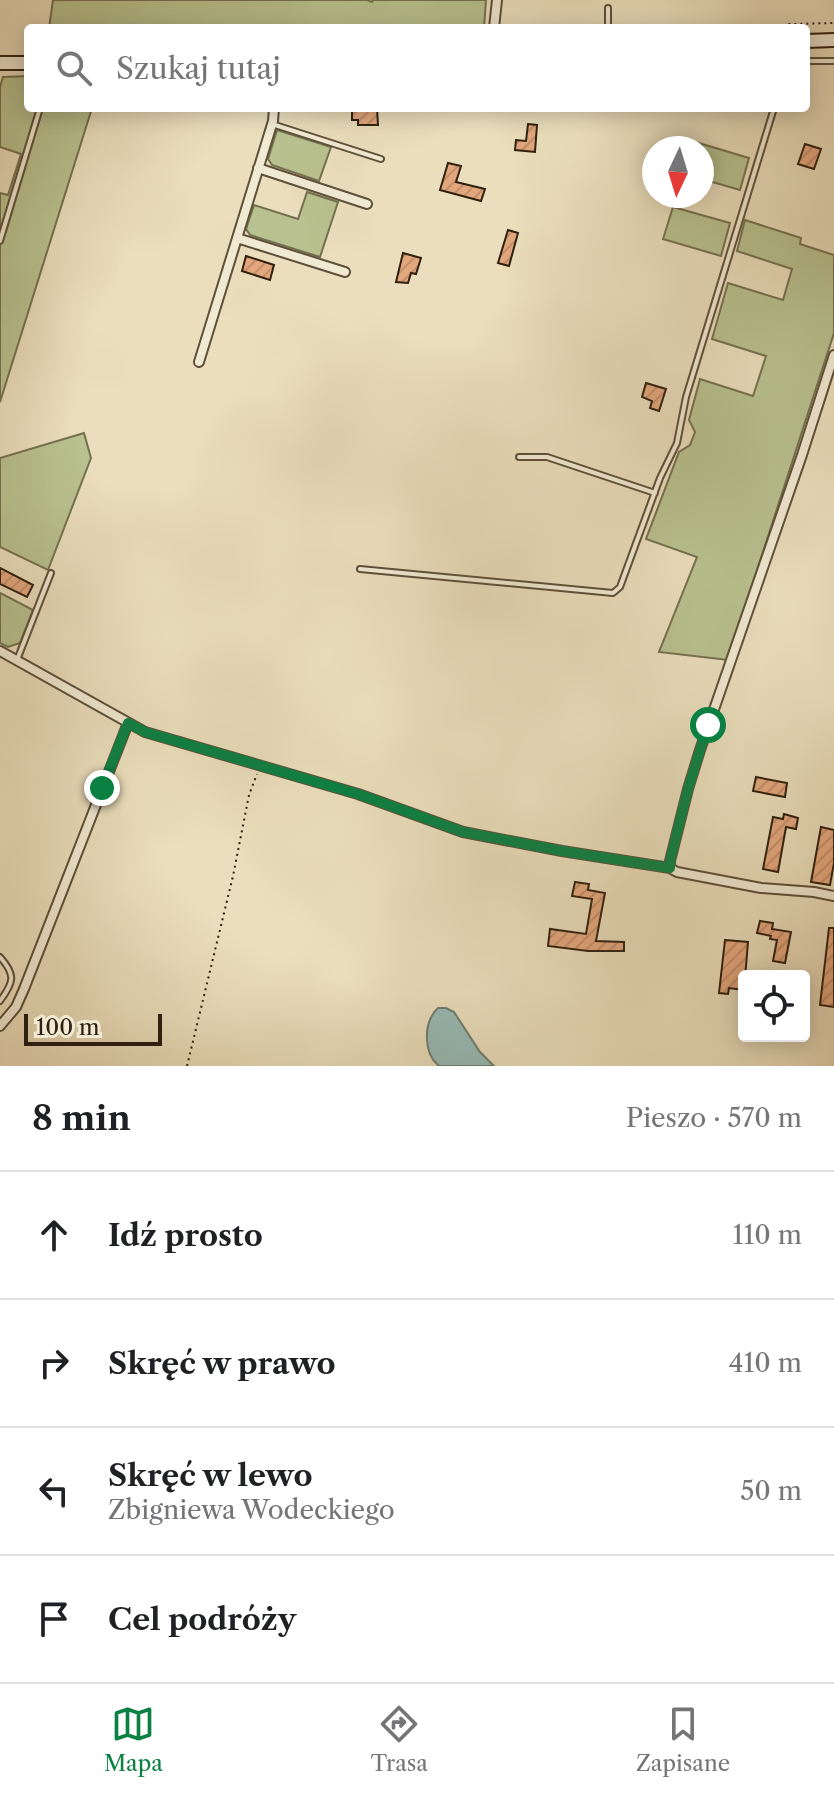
<!DOCTYPE html>
<html lang="pl">
<head>
<meta charset="utf-8">
<style>
  :root { --surface:#fff; --page:#f2f2f2; --text:#202124; --muted:#757577; --line:#e0e0e0; --accent:#0b8043 }
  body { margin:0; font-family:"Libre Caslon Text",serif; background:var(--page); color:var(--text) }
  .controls { position:absolute; right:24px; bottom:24px; display:grid; overflow:hidden; border-radius:8px; box-shadow:0 4px 20px #0003 }
  .controls button { width:72px; height:72px; display:grid; place-items:center; padding:0; border:0; border-bottom:2px solid var(--line); background:var(--surface); color:var(--text); font:40px sans-serif }
  .compass { position:absolute; left:642px; top:136px; width:72px; height:72px; border-radius:50%; background:var(--surface); box-shadow:0 4px 20px #0003; rotate:184deg }
  .scale { position:absolute; left:24px; bottom:20px; width:138px; box-sizing:border-box; padding-left:8px; border:4px solid #2f200f; border-top:0; font-size:22px; line-height:28px; white-space:nowrap; color:#2f200f; -webkit-text-stroke:6px #f1ead3; paint-order:stroke }
  .stop { position:absolute; width:24px; height:24px; margin:-18px; border:6px solid #0b8043; border-radius:50%; background:#fff }
  .stop.end { background:#0b8043; border-color:#fff; box-shadow:0 2px 8px #0008 }
  .list { margin:0; padding:0; list-style:none }
  h2 { display:flex; justify-content:space-between; align-items:center; height:104px; margin:0; padding:0 32px; font-size:34px }
  h2 small { font-size:26px; font-weight:400; color:var(--muted) }
  .list li { display:grid; grid-template-columns:52px 1fr auto; gap:24px; align-items:center; box-sizing:border-box; height:128px; padding:0 32px; border-top:2px solid var(--line) }
  .list b { display:block; font-size:30px; white-space:nowrap }
  .list p { margin:0; font-size:26px; white-space:nowrap; color:var(--muted) }
  .list em { font-size:26px; font-style:normal; color:var(--muted) }
  .icon { flex:none; width:44px; height:44px; fill:none; stroke:currentColor; stroke-width:2; stroke-linecap:round; stroke-linejoin:round }
  .map { position:relative; flex:none; width:834px; height:1066px; overflow:hidden }
  .search { position:absolute; background:var(--surface); box-shadow:0 4px 20px #0003; left:24px; right:24px; top:24px; height:88px; display:flex; align-items:center; gap:20px; box-sizing:border-box; padding:0 28px; border-radius:8px; color:var(--muted); font-size:30px }
  .sheet { height:616px; background:var(--surface) }
  nav { display:flex; justify-content:space-around; align-items:center; box-sizing:border-box; height:112px; border-top:2px solid var(--line); background:var(--surface); font-size:22px; color:var(--muted) }
  nav a { display:grid; justify-items:center; gap:4px }
  nav .on { color:var(--accent) }
  .map>svg:first-child { display:block }
  .grass { fill:#b8c18f; stroke:#74704f; stroke-width:2 }
  .water { fill:#98bbb6; stroke:#6e7d73; stroke-width:2 }
  .building { fill:url(#building-hatch); stroke:#2f200f; stroke-width:2 }
  .lines { fill:none; stroke-linecap:round; stroke-linejoin:round }
  .service-casing { stroke:#5e503a; stroke-width:8 }
  .minor-casing { stroke:#5e503a; stroke-width:12 }
  .secondary-casing { stroke:#2f200f; stroke-width:16 }
  .path { stroke:#2f200f; stroke-width:2; stroke-dasharray:2 4; stroke-linecap:butt }
  .service { stroke:#f1ead3; stroke-width:4 }
  .minor { stroke:#f1ead3; stroke-width:8 }
  .secondary { stroke:#f1ead3; stroke-width:12 }
  .route { stroke:#0b8043; stroke-width:10 }
</style>
</head>
<body>
<div class="map">
<svg width="834" height="1066" viewBox="0 0 834 1066">
  <defs>
    <pattern id="building-hatch" width="6" height="6" patternUnits="userSpaceOnUse" patternTransform="scale(2)"><rect width="6" height="6" fill="#e3a77d"/><path d="M-1 1l2-2M0 6l6-6M5 7l2-2" fill="none" stroke="#c38f6b"/></pattern>
  </defs>
  <rect width="100%" height="100%" fill="#eadebc"/>
  <filter id="stains"><feTurbulence type="fractalNoise" baseFrequency=".0025" numOctaves="4"/><feColorMatrix values="0 0 0 0 .2 0 0 0 0 .09 0 0 0 0 .02 0 0 0 .5 -.17"/></filter>
  <radialGradient id="worn" r=".72"><stop offset=".6" stop-color="#630" stop-opacity="0"/><stop offset="1" stop-color="#630" stop-opacity=".3"/></radialGradient>
  <path class="grass" d="M 53,0 L 367,0 L 372,2 L 373,0 L 486,0 L 484,28 L 49,28 Z
    M 28,76 L 28,108 L 92,108 L 0,402 L 0,193 L 8,195 L 21,154 L 0,147 L 0,87 L 3,77 Z
    M 277,130 L 331,147 L 319,181 L 272,165 L 268,159 Z
    M 692,141 L 749,158 L 740,190 L 702,179 L 702,148 L 690,148 Z
    M 307,192 L 338,202 L 320,257 L 250,235 L 246,229 L 254,205 L 298,219 Z
    M 673,207 L 730,223 L 721,256 L 663,239 Z
    M 745,220 L 801,238 L 800,244 L 834,255 L 834,333 L 728,660 L 659,652 L 697,557 L 646,539 L 679,452 L 690,445 L 695,432 L 689,420 L 700,379 L 753,396 L 766,356 L 712,339 L 728,283 L 783,300 L 792,269 L 737,251 Z
    M 84,433 L 91,458 L 48,570 L 0,547 L 0,458 Z
    M 0,593 L 33,610 L 20,643 L 8,647 L 0,643 Z"/>
  <path class="water" d="M 438,1008 L 446,1008 L 454,1012 L 480,1052 L 494,1066 L 439,1066 C 423,1053 423,1022 438,1008 Z"/>
  <path class="building" d="M 377,108 L 378,125 L 358,125 L 358,120 L 352,120 L 352,109 Z
    M 528,124 L 537,125 L 535,152 L 515,150 L 516,140 L 526,141 Z
    M 805,144 L 821,149 L 814,169 L 798,164 Z
    M 448,163 L 461,166 L 456,182 L 485,189 L 481,201 L 440,190 Z
    M 508,230 L 518,233 L 509,266 L 498,263 Z
    M 403,253 L 421,258 L 416,274 L 411,273 L 408,283 L 396,282 Z
    M 246,256 L 274,265 L 270,280 L 242,271 Z
    M 646,383 L 666,389 L 659,411 L 650,408 L 652,401 L 642,397 Z
    M 0,568 L 33,585 L 27,597 L 0,584 Z
    M 756,777 L 787,783 L 785,797 L 753,791 Z
    M 784,814 L 798,818 L 796,829 L 786,827 L 778,872 L 763,869 L 773,817 L 783,819 Z
    M 821,827 L 834,830 L 834,863 L 830,885 L 811,882 Z
    M 575,882 L 589,884 L 588,890 L 605,893 L 596,941 L 624,942 L 624,951 L 588,951 L 548,946 L 550,929 L 586,934 L 592,899 L 572,896 Z
    M 760,921 L 773,923 L 772,929 L 791,932 L 785,963 L 773,961 L 777,940 L 770,939 L 771,936 L 757,933 Z
    M 829,928 L 834,928 L 834,1007 L 820,1005 Z
    M 725,940 L 748,942 L 744,990 L 729,988 L 728,994 L 719,993 Z"/>
  <g class="lines">
    <g class="service-casing">
      <path id="service" d="M 608,28 L 608,8
        M 806,61 L 834,61
        M 272,124 L 381,159
        M 0,241 L 40,108
        M 519,457 L 547,457 L 655,493
        M 360,569 L 613,593 L 620,587 L 660,478 L 677,443 L 686,397 L 774,108
        M 17,660 L 51,573
        M 0,957 C 16,975 14,982 0,1001"/>
    </g>
    <g class="minor-casing">
      <path id="minor" d="M 494,28 L 497,0
        M 258,168 L 367,204
        M 237,238 L 345,272
        M 199,362 L 273,121 L 274,108
        M 0,651 L 145,732 L 358,794 L 463,832 L 562,851 L 670,868 L 677,872 L 761,888 L 814,892 L 834,896
        M 670,868 L 670,861 L 688,789 L 700,750 L 802,455 L 834,355
        M 0,1026 L 16,1007 L 24,989 L 128,723"/>
    </g>
    <g class="secondary-casing">
      <path id="secondary" d="M 806,41 L 834,40
        M 0,63 L 28,63"/>
    </g>
    <path class="path" d="M 784,28 L 788,24 L 792,24 L 834,23
      M 187,1066 L 233,876 L 249,795 L 257,774"/>
    <use href="#service" class="service"/>
    <use href="#minor" class="minor"/>
    <use href="#secondary" class="secondary"/>
  </g>
  <g class="lines">
    <path class="route" d="M 102,788 L 128,723 L 145,732 L 358,794 L 463,832 L 562,851 L 670,868 L 670,861 L 688,789 L 708,725"/>
  </g>
  <rect width="100%" height="100%" filter="url(#stains)"/>
  <rect width="100%" height="100%" fill="url(#worn)"/>
</svg>
<div class="controls">
<button><svg class="icon" aria-label="locate" viewBox="0 0 24 24"><circle cx="12" cy="12" r="6"/><path d="M12 2v4M12 18v4M2 12h4M18 12h4"/></svg></button>
</div>
<svg class="compass" viewBox="-18 -18 36 36"><path d="M0-13l5 13h-10z" fill="#e53935"/><path d="M0 13l5-13h-10z" fill="#757577"/></svg>
<div class="scale">100 m</div>
<div class="stop" style="left:708px;top:725px"></div>
<div class="stop end" style="left:102px;top:788px"></div>
<div class="search"><svg class="icon" aria-label="search" viewBox="0 0 24 24"><circle cx="10" cy="10" r="6"/><path d="M15 15l6 6"/></svg>Szukaj tutaj</div>
</div>
<section class="sheet">
<h2>8 min<small>Pieszo · 570 m</small></h2>
<ul class="list">
<li><svg class="icon" aria-label="ahead" viewBox="0 0 24 24"><path d="M12 20V5M6 11l6-6 6 6"/></svg><div><b>Idź prosto</b></div><em>110 m</em></li>
<li><svg class="icon" aria-label="right" viewBox="0 0 24 24"><path d="M7 20v-9h11M14 6l5 5-5 5"/></svg><div><b>Skręć w prawo</b></div><em>410 m</em></li>
<li><svg class="icon" aria-label="left" viewBox="0 0 24 24"><path d="M17 20v-9H6M10 6l-5 5 5 5"/></svg><div><b>Skręć w lewo</b><p>Zbigniewa Wodeckiego</p></div><em>50 m</em></li>
<li><svg class="icon" aria-label="arrive" viewBox="0 0 24 24"><path d="M6 21V4h12l-3 4 3 4H6"/></svg><div><b>Cel podróży</b></div></li>
</ul>
</section>
<nav>
<a class="on"><svg class="icon" aria-label="map" viewBox="0 0 24 24"><path d="M3 6l6-2 6 2 6-2v14l-6 2-6-2-6 2zM9 4v14M15 6v14"/></svg>Mapa</a>
<a><svg class="icon" aria-label="directions" viewBox="0 0 24 24"><path d="M12 3l9 9-9 9-9-9zM9 14v-3h6M13 9l2 2-2 2"/></svg>Trasa</a>
<a><svg class="icon" aria-label="saved" viewBox="0 0 24 24"><path d="M7 4h10v16l-5-4-5 4z"/></svg>Zapisane</a>
</nav>
</body>
</html>
